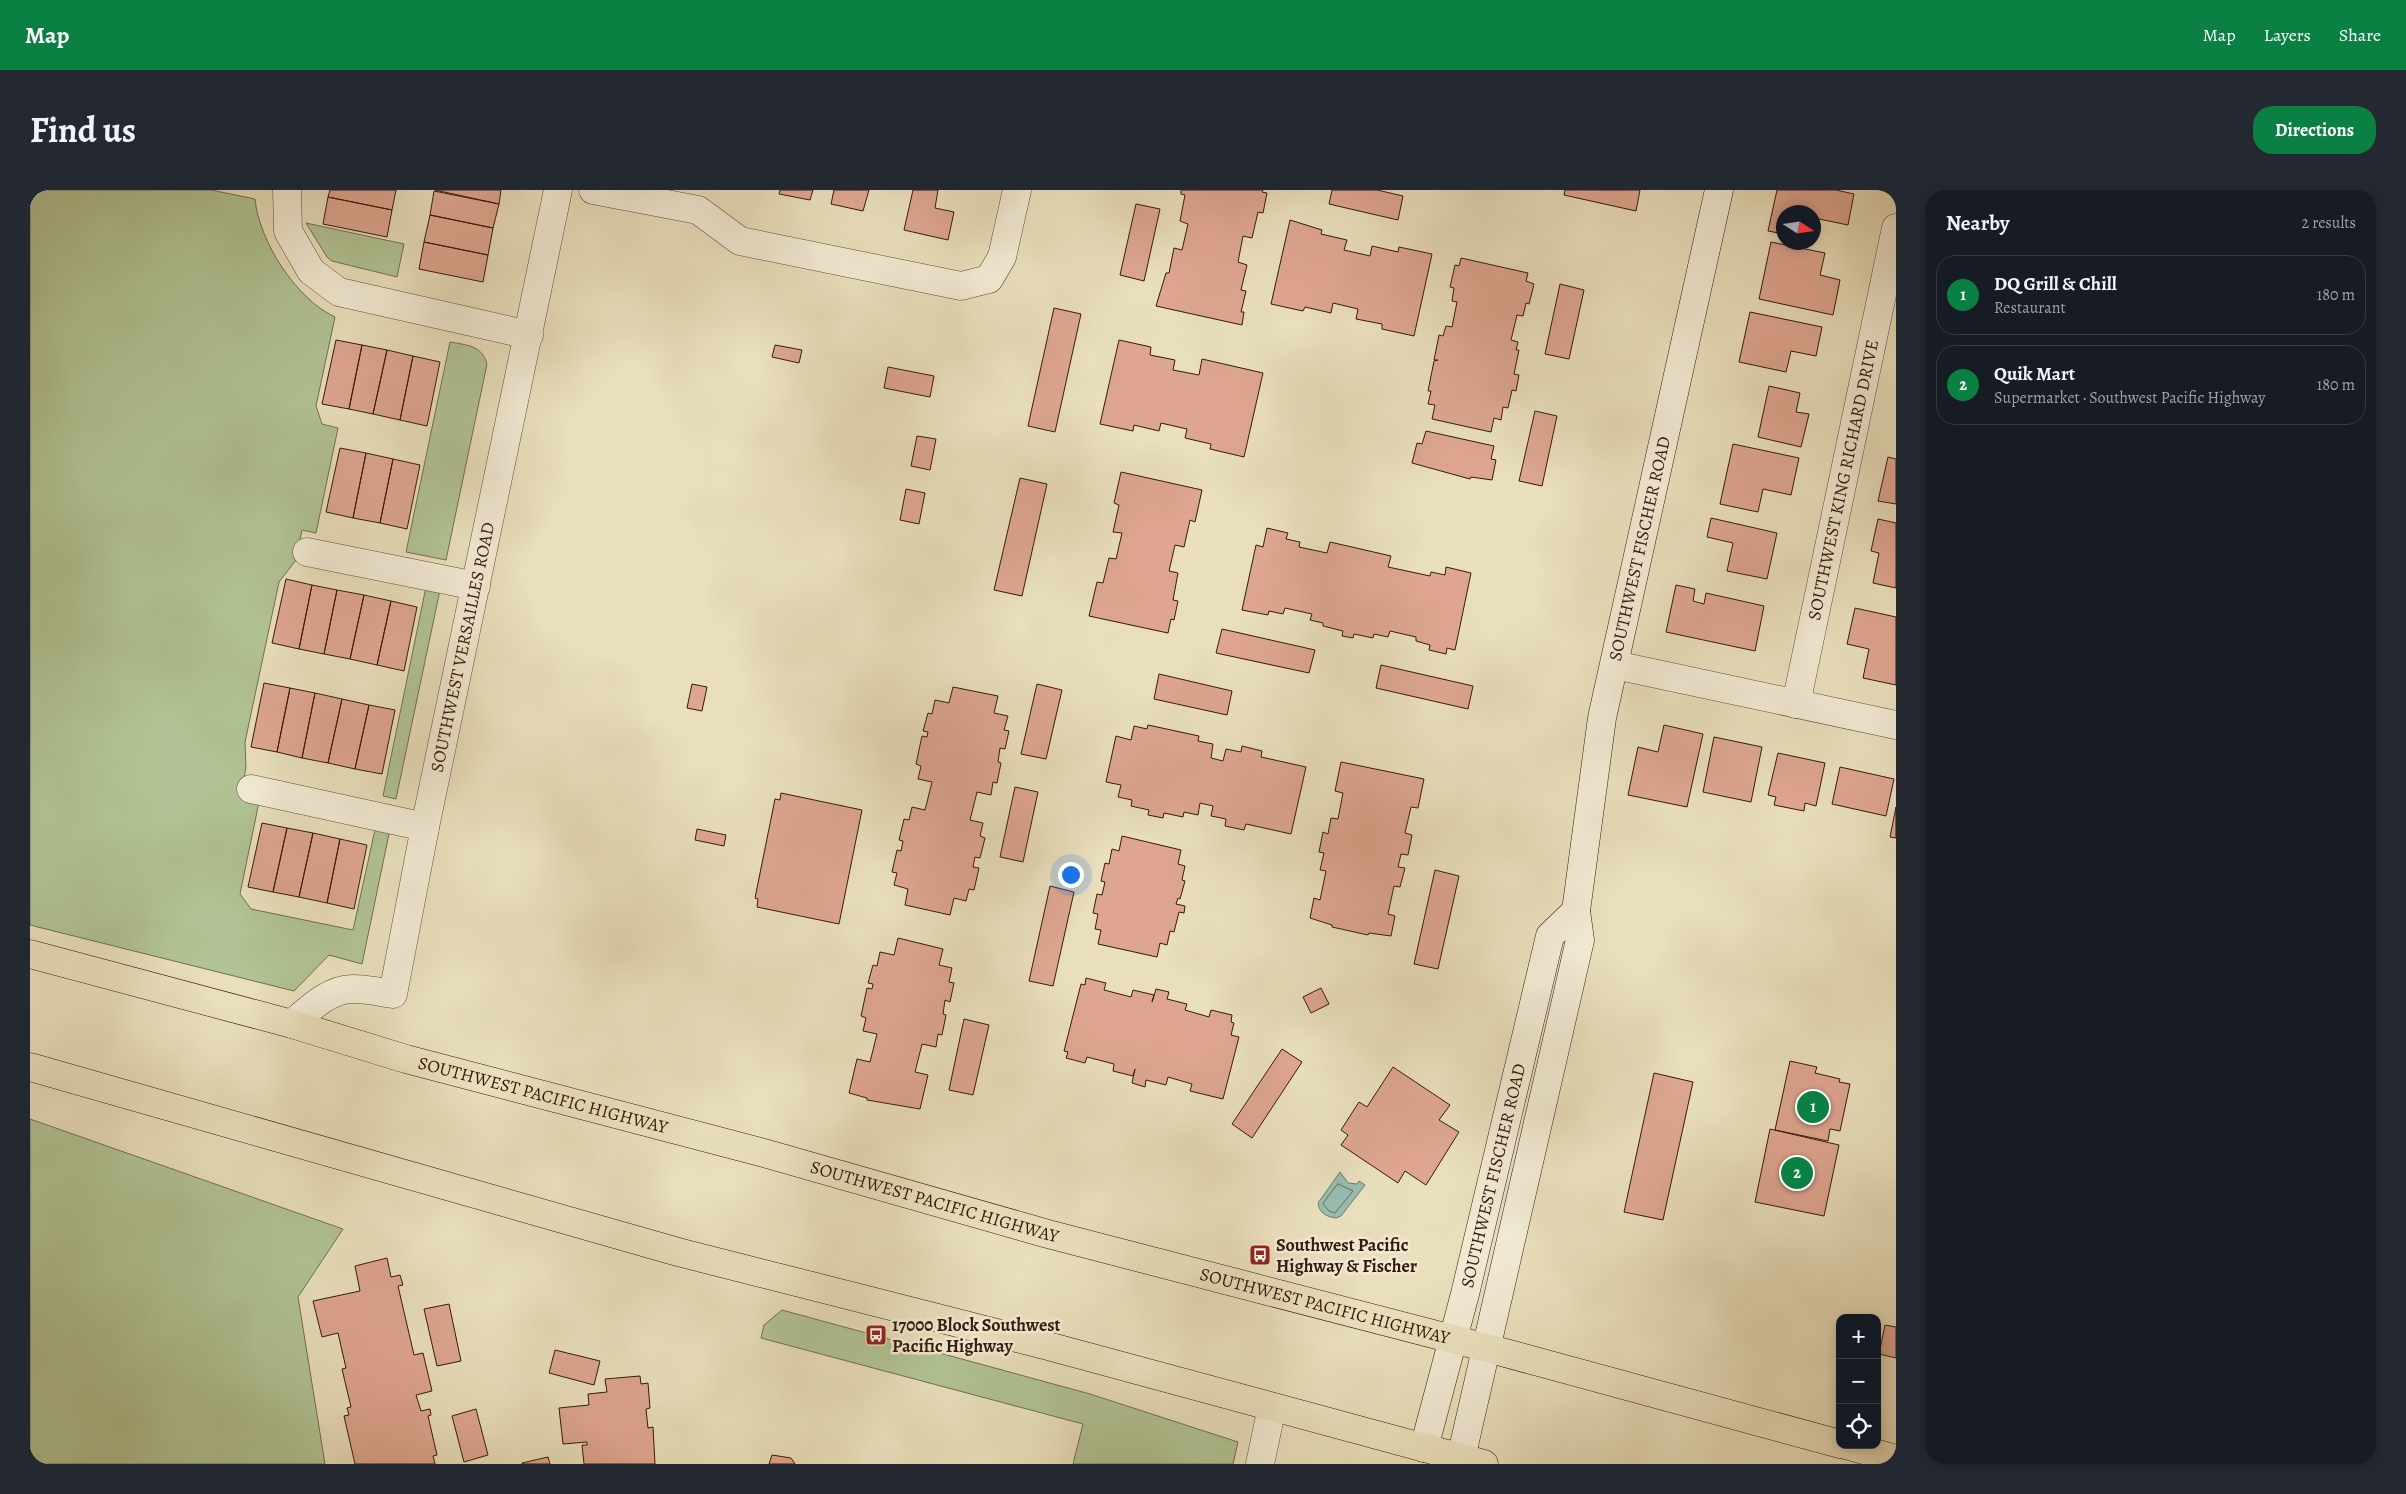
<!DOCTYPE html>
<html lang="en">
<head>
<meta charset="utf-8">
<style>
  :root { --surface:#171b24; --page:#242831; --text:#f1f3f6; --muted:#9ea1a6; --line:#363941; --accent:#0b8043 }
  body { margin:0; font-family:Alegreya,serif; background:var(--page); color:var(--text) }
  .controls { position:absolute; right:15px; bottom:15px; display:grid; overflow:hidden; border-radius:10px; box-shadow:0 2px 12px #0003 }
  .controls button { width:45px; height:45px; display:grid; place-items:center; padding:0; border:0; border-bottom:1px solid var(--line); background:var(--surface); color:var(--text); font:25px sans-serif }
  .compass { position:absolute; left:1746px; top:15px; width:45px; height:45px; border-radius:50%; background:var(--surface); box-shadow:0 2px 12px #0003; rotate:102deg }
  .you { position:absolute; left:1040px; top:684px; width:18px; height:18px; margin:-12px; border:4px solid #fff; border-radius:50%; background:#1a73e8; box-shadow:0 0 0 8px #1a73e833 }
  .badge { display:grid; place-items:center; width:32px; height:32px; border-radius:50%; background:var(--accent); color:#fff; font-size:16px; font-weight:700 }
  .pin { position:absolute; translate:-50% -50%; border:2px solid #fff; box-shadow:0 1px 5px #0006 }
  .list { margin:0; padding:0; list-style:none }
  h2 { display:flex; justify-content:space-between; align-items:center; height:65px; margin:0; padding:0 20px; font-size:21px }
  h2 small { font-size:16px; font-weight:400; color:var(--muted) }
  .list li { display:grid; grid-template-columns:32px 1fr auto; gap:15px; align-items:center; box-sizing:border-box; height:80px; margin:0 10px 10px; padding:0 10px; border:1px solid var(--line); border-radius:20px }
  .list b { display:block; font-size:19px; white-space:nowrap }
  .list p { margin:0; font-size:16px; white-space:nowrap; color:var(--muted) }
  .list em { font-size:16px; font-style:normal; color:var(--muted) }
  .icon { flex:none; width:28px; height:28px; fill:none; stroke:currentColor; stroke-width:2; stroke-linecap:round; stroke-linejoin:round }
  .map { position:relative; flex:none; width:1866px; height:1274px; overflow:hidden; border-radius:20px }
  header { display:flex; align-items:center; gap:30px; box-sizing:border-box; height:70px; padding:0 25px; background:var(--accent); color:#fff }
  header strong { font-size:24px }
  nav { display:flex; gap:28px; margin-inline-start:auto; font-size:18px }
  .intro { display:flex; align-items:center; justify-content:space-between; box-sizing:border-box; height:120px; padding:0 30px }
  h1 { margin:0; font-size:35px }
  .button { padding:12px 22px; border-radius:20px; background:var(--accent); color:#fff; font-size:18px; font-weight:700 }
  main { display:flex; gap:30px; padding:0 30px }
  aside { flex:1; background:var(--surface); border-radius:20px; box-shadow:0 2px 12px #0003 }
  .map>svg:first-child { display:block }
  .green { fill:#b1c394; stroke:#726e50 }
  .water { fill:#97bdae; stroke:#6f7b6d }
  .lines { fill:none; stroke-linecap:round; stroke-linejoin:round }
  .shore { stroke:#666b5d; stroke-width:1 }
  .building { fill:#dea690; stroke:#34190c }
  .street-casing { stroke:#614a38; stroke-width:29 }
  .secondary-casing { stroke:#34190c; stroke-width:29 }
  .highway-casing { stroke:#34190c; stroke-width:29 }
  .street { stroke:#f1ead3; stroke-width:28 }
  .secondary { stroke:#f1ead3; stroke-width:28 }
  .highway { stroke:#e9dfbc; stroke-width:28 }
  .labels { text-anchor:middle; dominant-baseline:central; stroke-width:5; stroke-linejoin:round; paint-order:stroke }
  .street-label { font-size:18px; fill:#34190c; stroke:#f1ead3 }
  .poi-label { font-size:18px; font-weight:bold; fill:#34190c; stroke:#f1ead3; text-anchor:start }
</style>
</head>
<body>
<header>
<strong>Map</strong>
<nav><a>Map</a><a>Layers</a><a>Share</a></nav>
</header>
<div class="intro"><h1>Find us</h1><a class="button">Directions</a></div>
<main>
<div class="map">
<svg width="1866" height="1274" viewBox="0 0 1866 1274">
  <rect width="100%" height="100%" fill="#e9dfbc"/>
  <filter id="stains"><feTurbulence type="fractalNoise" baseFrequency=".004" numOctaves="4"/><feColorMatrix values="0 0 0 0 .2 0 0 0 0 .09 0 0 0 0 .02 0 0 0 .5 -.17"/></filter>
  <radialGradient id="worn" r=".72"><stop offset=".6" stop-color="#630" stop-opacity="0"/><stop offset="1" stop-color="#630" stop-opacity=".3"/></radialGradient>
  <path class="green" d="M 0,0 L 181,0 L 225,9 C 229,51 266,109 305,127 L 286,216 L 292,234 L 308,238 L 286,343 L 272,340 L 266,370 L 249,392 L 215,552 L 216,578 L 210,607 L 229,612 L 210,704 L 221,719 L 323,740 L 346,635 L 360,639 L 332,774 L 299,765 L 264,801 L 0,735 Z
    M 276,33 L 374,54 L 367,87 L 302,71 L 297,67 Z
    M 420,152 C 436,155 452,155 457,174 L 416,370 L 376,362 Z
    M 396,397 L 410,400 L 366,609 L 353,606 Z
    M 0,929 L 313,1039 L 268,1107 L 295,1274 L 0,1274 Z
    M 752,1120 L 1060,1204 L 1208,1252 L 1203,1274 L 1043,1274 L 1053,1234 L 731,1148 L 734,1135 Z"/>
  <path class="water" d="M 1310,982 L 1318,993 L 1327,994 L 1329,991 L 1335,995 L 1311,1026 L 1306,1028 C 1297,1027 1289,1023 1288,1013 Z"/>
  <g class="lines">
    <path class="shore" d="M 1308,994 L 1323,1001 L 1305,1023 L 1299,1021 L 1293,1014 Z"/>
  </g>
  <path class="building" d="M 300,0 L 366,0 L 362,20 L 298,7 Z
    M 405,0 L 471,0 L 469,14 Z
    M 750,0 L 783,0 L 780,10 L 749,4 Z
    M 804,0 L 839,0 L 833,21 L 801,14 Z
    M 883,0 L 908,0 L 905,18 L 924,22 L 918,50 L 874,40 Z
    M 1151,0 L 1233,0 L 1232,2 L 1237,3 L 1233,23 L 1228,22 L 1222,48 L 1213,46 L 1208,72 L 1217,75 L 1211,100 L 1216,101 L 1211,122 L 1214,122 L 1212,135 L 1126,116 L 1136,83 L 1139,83 L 1144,58 L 1152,60 L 1158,34 L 1150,31 L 1155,5 L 1151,4 Z
    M 1302,0 L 1347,0 L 1373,6 L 1368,30 L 1299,14 Z
    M 1535,0 L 1610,0 L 1606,21 L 1534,5 Z
    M 1747,0 L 1806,0 L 1824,4 L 1818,35 L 1789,29 L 1784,50 L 1784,22 L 1754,22 L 1754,44 L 1738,41 Z
    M 404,1 L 469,14 L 463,38 L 400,25 Z
    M 298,7 L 362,20 L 357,47 L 293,34 Z
    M 1106,14 L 1130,19 L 1114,91 L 1090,85 Z
    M 400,25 L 463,38 L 458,65 L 394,52 Z
    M 1260,30 L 1292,40 L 1291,44 L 1317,50 L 1314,60 L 1340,66 L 1342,56 L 1368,62 L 1369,57 L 1402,64 L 1384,146 L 1352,139 L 1352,134 L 1326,129 L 1328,119 L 1303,113 L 1301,123 L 1275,117 L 1273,121 L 1241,114 Z
    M 394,52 L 458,65 L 453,92 L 389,79 Z
    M 1741,52 L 1795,63 L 1790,85 L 1810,90 L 1803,125 L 1729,109 Z
    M 1431,68 L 1498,83 L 1496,91 L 1504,94 L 1499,114 L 1496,113 L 1493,126 L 1487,125 L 1481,150 L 1488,152 L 1486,160 L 1489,160 L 1484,184 L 1489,185 L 1486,201 L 1482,200 L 1478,218 L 1473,217 L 1471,230 L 1464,228 L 1461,242 L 1402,229 L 1405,215 L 1398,214 L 1401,201 L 1398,201 L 1404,171 L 1408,170 L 1404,170 L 1409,145 L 1413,146 L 1416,136 L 1422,137 L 1427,112 L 1422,111 L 1424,98 L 1420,97 L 1425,75 L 1429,76 Z
    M 1530,94 L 1554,100 L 1539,169 L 1515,164 Z
    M 1024,118 L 1051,124 L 1025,242 L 998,236 Z
    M 1720,122 L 1792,137 L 1786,166 L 1761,161 L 1756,182 L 1709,172 Z
    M 306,150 L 332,155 L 319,219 L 292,214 Z
    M 1089,150 L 1121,157 L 1120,165 L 1145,170 L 1143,180 L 1169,185 L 1172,169 L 1233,183 L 1214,267 L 1180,259 L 1181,254 L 1155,248 L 1157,239 L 1131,233 L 1129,241 L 1104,235 L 1103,241 L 1070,234 Z
    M 332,155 L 357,160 L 343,224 L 319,219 Z
    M 745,155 L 772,160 L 769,173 L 742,167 Z
    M 357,160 L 383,166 L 370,230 L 343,224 Z
    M 383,166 L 410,172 L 397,236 L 370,230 Z
    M 858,177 L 904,186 L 900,207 L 854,198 Z
    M 1739,196 L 1770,203 L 1766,222 L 1779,224 L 1771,257 L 1728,247 Z
    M 1505,221 L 1527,226 L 1512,296 L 1489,291 Z
    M 1396,241 L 1464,256 L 1461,269 L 1466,270 L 1462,290 L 1441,287 L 1440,289 L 1382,273 L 1387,253 L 1392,254 Z
    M 887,246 L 906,249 L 900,280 L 881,276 Z
    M 1703,254 L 1769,268 L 1761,305 L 1733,299 L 1728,322 L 1690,314 Z
    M 310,258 L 336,263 L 323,328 L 296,322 Z
    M 336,263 L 363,269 L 350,333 L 323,328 Z
    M 1858,267 L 1866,269 L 1866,314 L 1848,311 Z
    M 363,269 L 390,275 L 377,339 L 350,333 Z
    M 1091,282 L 1172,300 L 1165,332 L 1160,330 L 1154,357 L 1145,355 L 1139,381 L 1148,383 L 1143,410 L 1148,411 L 1144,430 L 1141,429 L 1138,443 L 1059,426 L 1067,392 L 1073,393 L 1079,368 L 1086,369 L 1092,343 L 1083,342 L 1089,315 L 1084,313 Z
    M 990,288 L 1017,294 L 992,406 L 964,400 Z
    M 876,299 L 895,303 L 889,334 L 870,330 Z
    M 1681,328 L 1747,343 L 1737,389 L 1697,381 L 1703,353 L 1677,347 Z
    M 1848,329 L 1866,333 L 1866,398 L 1843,393 L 1849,363 L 1841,361 Z
    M 1237,338 L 1258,343 L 1256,349 L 1270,352 L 1269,357 L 1297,363 L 1300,352 L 1361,366 L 1358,377 L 1400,386 L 1401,382 L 1415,385 L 1416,377 L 1441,383 L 1425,460 L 1417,458 L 1416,464 L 1399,460 L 1400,455 L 1386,451 L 1386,447 L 1360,441 L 1358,447 L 1344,444 L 1343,448 L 1324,444 L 1323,448 L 1312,446 L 1313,441 L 1293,436 L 1293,433 L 1280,430 L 1282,424 L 1255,418 L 1253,424 L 1239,421 L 1238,425 L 1212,420 L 1226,355 L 1233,357 Z
    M 256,389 L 282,395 L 269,459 L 242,453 Z
    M 282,395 L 307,400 L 294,464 L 269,459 Z
    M 1646,395 L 1665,399 L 1663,411 L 1674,414 L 1676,403 L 1734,416 L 1725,461 L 1636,442 Z
    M 307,400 L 334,405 L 320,469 L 294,464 Z
    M 334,405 L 361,411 L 347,475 L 320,469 Z
    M 361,411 L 387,417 L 374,481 L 347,475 Z
    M 1825,418 L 1866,427 L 1866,495 L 1833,488 L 1839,459 L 1817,454 Z
    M 1192,439 L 1285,460 L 1279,483 L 1186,463 Z
    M 1351,475 L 1443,496 L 1438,519 L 1346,498 Z
    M 1129,484 L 1202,501 L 1197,525 L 1124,509 Z
    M 234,493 L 260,498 L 247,562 L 221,557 Z
    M 662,494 L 677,497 L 672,521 L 657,518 Z
    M 1007,494 L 1032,500 L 1016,569 L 991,564 Z
    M 923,497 L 968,506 L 964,523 L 978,526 L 974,540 L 979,541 L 975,559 L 970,558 L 968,572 L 971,573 L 967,593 L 963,592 L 961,605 L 947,602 L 940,630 L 953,633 L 950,646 L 955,648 L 950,668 L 945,667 L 943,677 L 949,678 L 944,700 L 939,699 L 936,711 L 924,708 L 920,725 L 875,715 L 878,699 L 864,695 L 867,683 L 862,682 L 867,660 L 871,661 L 873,651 L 869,650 L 874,629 L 879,630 L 882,617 L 895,620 L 902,592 L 888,589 L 891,576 L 886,574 L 892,546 L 897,547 L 898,542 L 893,541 L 898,523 L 902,524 L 905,510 L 919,513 Z
    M 260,498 L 285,503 L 272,568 L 247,562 Z
    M 285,503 L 312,509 L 298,573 L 272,568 Z
    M 312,509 L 339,515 L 325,579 L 298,573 Z
    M 339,515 L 365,520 L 352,584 L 325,579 Z
    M 1118,535 L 1169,546 L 1168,551 L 1183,554 L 1181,568 L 1193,571 L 1196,559 L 1211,562 L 1212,556 L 1232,561 L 1231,567 L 1276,577 L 1261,644 L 1216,634 L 1214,640 L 1195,636 L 1196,629 L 1181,626 L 1183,616 L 1170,613 L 1168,625 L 1154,622 L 1153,627 L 1134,623 L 1133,628 L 1118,625 L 1119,620 L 1101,616 L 1102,610 L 1088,607 L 1091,595 L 1076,592 L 1086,546 L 1101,550 L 1104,536 L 1117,539 Z
    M 1634,535 L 1673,544 L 1657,617 L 1598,605 L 1608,557 L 1628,562 Z
    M 1684,547 L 1732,557 L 1721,612 L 1673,602 Z
    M 1748,563 L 1795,573 L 1786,616 L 1775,613 L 1774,621 L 1744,615 L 1746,607 L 1738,605 Z
    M 1311,572 L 1394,589 L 1388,618 L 1381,617 L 1375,643 L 1382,645 L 1378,665 L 1371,664 L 1368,677 L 1375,678 L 1370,697 L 1364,696 L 1358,724 L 1365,726 L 1361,746 L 1339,743 L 1338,745 L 1302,737 L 1302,735 L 1280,728 L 1284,708 L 1290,710 L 1296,681 L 1290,680 L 1294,663 L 1289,662 L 1293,642 L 1298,644 L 1301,628 L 1308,629 L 1313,603 L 1305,601 Z
    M 1810,577 L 1864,589 L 1856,626 L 1802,614 Z
    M 985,597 L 1008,602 L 993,672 L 970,667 Z
    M 751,603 L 832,620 L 809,734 L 727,717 L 728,709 L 725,708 L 745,609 L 750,610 Z
    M 1866,617 L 1866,648 L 1860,647 Z
    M 232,633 L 257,638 L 243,702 L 218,697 Z
    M 257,638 L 283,643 L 269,707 L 243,702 Z
    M 667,639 L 696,645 L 694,656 L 665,650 Z
    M 283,643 L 310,649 L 297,713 L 269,707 Z
    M 1092,646 L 1151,660 L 1148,674 L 1155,676 L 1152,690 L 1155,691 L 1150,709 L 1148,708 L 1146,714 L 1155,716 L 1154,723 L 1149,722 L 1144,742 L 1140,741 L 1137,755 L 1130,753 L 1127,767 L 1068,754 L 1071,740 L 1065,739 L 1068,724 L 1063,723 L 1067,704 L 1072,705 L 1075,692 L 1071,691 L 1075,673 L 1079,674 L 1082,659 L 1089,661 Z
    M 310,649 L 337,655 L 324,719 L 297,713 Z
    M 1405,680 L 1429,686 L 1408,779 L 1384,774 Z
    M 1020,696 L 1044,702 L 1023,796 L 999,791 Z
    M 868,748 L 913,759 L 909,775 L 922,778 L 919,792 L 924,793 L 920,812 L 915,810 L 913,824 L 916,825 L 912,845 L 908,844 L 906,857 L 892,854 L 885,882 L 898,885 L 890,919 L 837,910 L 837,908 L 819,903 L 827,869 L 840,872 L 847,844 L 833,841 L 836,828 L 831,826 L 837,798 L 842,799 L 843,794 L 838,793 L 843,775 L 847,776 L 850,762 L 864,765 Z
    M 1056,788 L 1076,793 L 1074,800 L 1101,807 L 1103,800 L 1124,805 L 1122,812 L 1126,799 L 1139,802 L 1137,809 L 1157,814 L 1155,820 L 1179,827 L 1181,820 L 1202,825 L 1201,832 L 1204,833 L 1201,845 L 1209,847 L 1193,909 L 1160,901 L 1162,894 L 1138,887 L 1136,895 L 1116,890 L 1115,897 L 1102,893 L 1105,879 L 1103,886 L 1083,881 L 1084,874 L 1057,867 L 1055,873 L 1036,868 L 1038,862 L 1034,861 L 1051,794 L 1055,795 Z
    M 1291,798 L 1299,814 L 1281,823 L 1273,807 Z
    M 934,829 L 959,835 L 943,905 L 919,900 Z
    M 1252,859 L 1272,872 L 1222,948 L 1202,934 Z
    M 1760,871 L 1787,877 L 1785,883 L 1810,889 L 1809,892 L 1820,894 L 1810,941 L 1800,939 L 1798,951 L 1745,940 Z
    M 1363,877 L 1420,915 L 1409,930 L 1429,942 L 1396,995 L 1375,981 L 1368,993 L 1311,955 L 1318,945 L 1311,940 L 1329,912 L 1337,917 Z
    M 1624,883 L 1663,892 L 1633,1030 L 1594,1022 Z
    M 1740,939 L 1809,955 L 1794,1026 L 1725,1012 Z
    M 357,1068 L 361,1087 L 370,1085 L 373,1095 L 368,1096 L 384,1165 L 393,1163 L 402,1201 L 386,1205 L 391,1221 L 400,1219 L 401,1225 L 398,1226 L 407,1265 L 403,1266 L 405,1274 L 325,1274 L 314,1226 L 319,1225 L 317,1218 L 321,1217 L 312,1179 L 316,1178 L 308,1143 L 292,1147 L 283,1111 L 330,1101 L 325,1076 Z
    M 419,1114 L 431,1171 L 407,1176 L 394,1119 Z
    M 1855,1135 L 1866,1137 L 1866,1168 L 1849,1164 Z
    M 525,1160 L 570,1171 L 564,1195 L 519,1183 Z
    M 610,1186 L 611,1194 L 618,1193 L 620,1218 L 616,1219 L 618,1238 L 623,1237 L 625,1274 L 554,1274 L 552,1255 L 557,1255 L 557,1252 L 533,1254 L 529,1218 L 559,1215 L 558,1204 L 577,1202 L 575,1189 Z
    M 446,1219 L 458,1265 L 434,1272 L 422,1226 Z
    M 742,1265 L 761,1268 L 765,1274 L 739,1274 Z
    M 518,1267 L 520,1274 L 492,1274 L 492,1273 Z"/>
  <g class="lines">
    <g class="street-casing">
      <g id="street">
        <path d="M 257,0 L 258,41 L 281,81 L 309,102 L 499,145"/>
        <path d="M 563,0 L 668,20 L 710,51 L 931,96 L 959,89 L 972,67 L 987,0"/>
        <path d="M 277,362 L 446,396"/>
        <path d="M 1585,475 L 1866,535"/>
        <path id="s1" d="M 1766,514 L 1866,38"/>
        <path d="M 221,599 L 395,637"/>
        <path id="s2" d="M 262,834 C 278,820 300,798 324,799 C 337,799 350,802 363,804 L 395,637 L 528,0"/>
        <path d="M 1230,1274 L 1242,1217"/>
      </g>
    </g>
    <g class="secondary-casing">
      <g id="secondary">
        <path id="s3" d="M 1394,1258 L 1435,1104 L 1520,746 L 1546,721"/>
        <path id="s4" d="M 1431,1268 L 1550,750 L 1546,721 L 1572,528 L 1689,0"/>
      </g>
    </g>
    <g class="highway-casing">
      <g id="highway">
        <path id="s5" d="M 0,764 L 262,834 L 376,869 L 734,963 L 1018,1044 L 1457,1158 L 1810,1254"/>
        <path d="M 0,877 L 648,1062 L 1018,1156 L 1454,1274"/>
        <path d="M 1816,1255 L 1866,1269"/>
      </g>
    </g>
    <use href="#street" class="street"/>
    <use href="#secondary" class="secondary"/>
    <use href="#highway" class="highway"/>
  </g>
  <defs>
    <g id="bus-square" transform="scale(1.125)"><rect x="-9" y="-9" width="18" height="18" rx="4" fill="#8f2418" stroke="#f1ead3"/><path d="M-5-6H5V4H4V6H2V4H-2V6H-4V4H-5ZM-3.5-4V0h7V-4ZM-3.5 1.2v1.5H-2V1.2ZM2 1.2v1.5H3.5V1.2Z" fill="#fff"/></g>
  </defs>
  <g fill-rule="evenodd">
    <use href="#bus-square" x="1230" y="1065"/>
    <use href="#bus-square" x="846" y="1145"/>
  </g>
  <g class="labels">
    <g class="street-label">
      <text stroke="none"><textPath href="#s1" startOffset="229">SOUTHWEST KING RICHARD DRIVE</textPath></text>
      <text stroke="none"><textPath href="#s4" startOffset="929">SOUTHWEST FISCHER ROAD</textPath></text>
      <text stroke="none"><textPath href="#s2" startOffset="466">SOUTHWEST VERSAILLES ROAD</textPath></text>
      <text stroke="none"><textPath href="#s5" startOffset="532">SOUTHWEST PACIFIC HIGHWAY</textPath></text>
      <text stroke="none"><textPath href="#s3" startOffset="281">SOUTHWEST FISCHER ROAD</textPath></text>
      <text stroke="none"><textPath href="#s5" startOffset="938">SOUTHWEST PACIFIC HIGHWAY</textPath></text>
      <text stroke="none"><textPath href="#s5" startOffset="1342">SOUTHWEST PACIFIC HIGHWAY</textPath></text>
    </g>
    <g class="poi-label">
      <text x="1246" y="1055">Southwest Pacific<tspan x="1246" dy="21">Highway &amp; Fischer</tspan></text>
      <text x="862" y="1135">17000 Block Southwest<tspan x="862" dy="21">Pacific Highway</tspan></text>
    </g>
  </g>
  <rect width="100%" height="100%" filter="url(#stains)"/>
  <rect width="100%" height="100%" fill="url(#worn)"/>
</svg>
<div class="controls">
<button>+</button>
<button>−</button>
<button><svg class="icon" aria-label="locate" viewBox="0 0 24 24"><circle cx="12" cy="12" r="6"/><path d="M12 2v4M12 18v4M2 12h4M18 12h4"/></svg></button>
</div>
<svg class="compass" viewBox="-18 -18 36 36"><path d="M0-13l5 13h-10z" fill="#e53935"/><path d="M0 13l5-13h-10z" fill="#9ea1a6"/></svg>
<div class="you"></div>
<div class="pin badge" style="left:1783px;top:917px">1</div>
<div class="pin badge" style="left:1767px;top:983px">2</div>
</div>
<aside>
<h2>Nearby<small>2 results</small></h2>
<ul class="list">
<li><span class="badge">1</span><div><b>DQ Grill &amp; Chill</b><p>Restaurant</p></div><em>180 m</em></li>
<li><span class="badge">2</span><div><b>Quik Mart</b><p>Supermarket · Southwest Pacific Highway</p></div><em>180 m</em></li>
</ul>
</aside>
</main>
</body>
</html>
